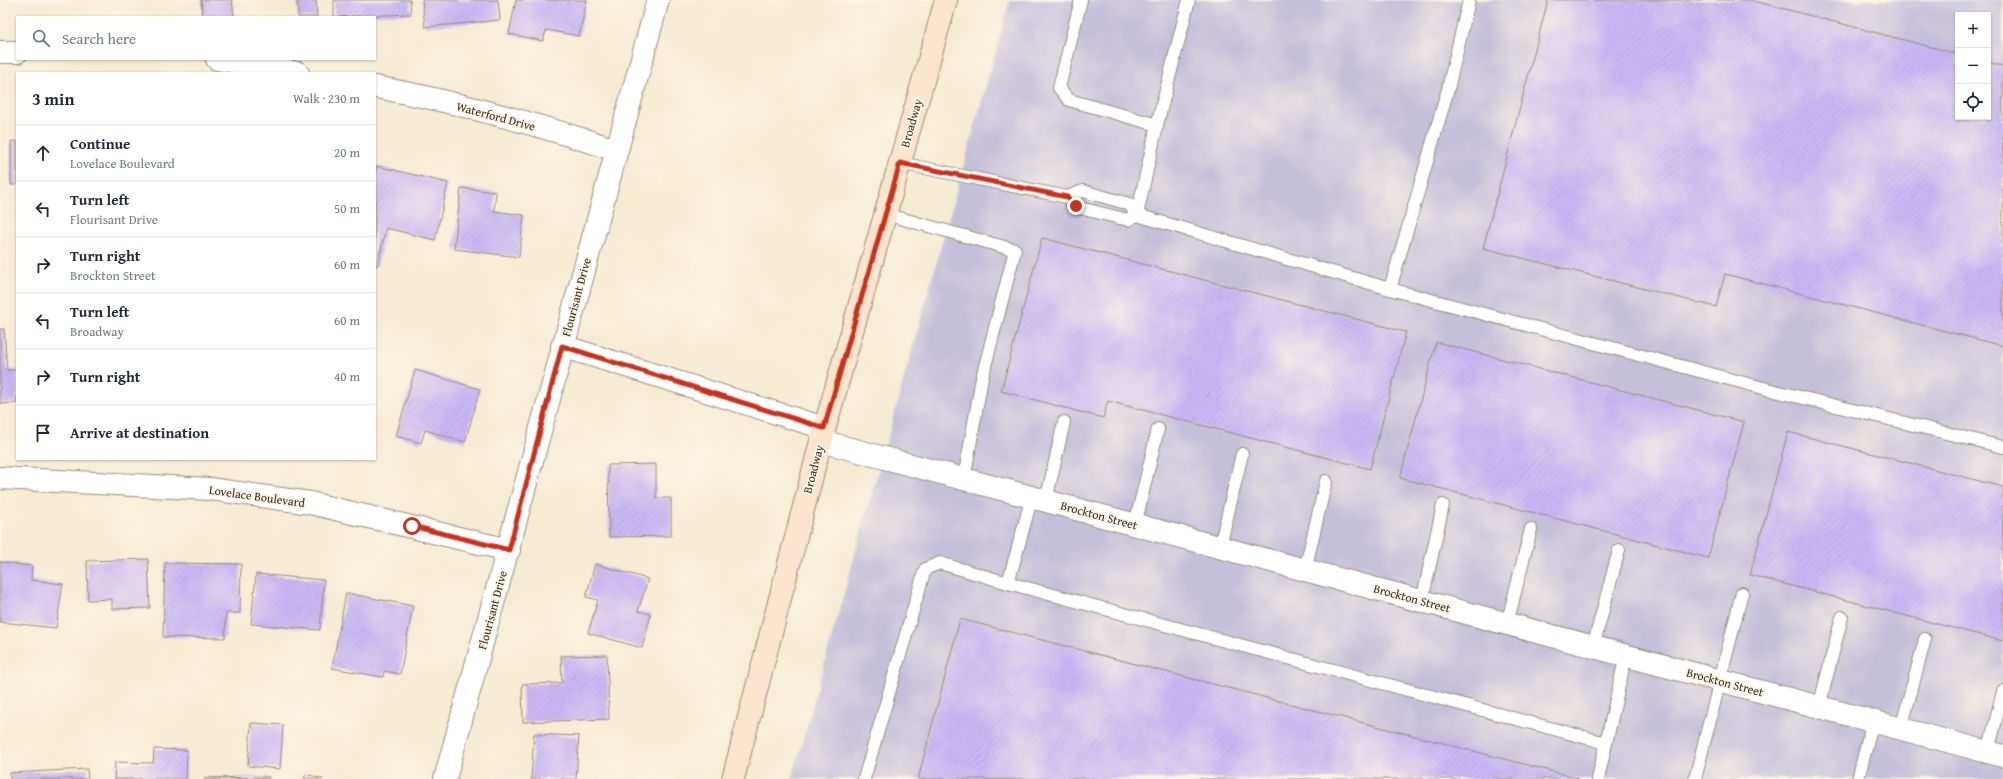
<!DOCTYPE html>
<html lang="en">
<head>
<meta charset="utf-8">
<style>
  :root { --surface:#fff; --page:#f6f6f7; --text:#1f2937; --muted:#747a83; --line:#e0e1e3 }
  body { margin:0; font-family:"Gentium Book Plus",serif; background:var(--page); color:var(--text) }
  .controls { position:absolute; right:12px; top:12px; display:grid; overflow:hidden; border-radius:0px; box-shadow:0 1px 3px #0004 }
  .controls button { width:36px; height:36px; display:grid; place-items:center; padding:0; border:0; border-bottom:1px solid var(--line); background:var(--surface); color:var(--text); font:20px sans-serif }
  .stop { position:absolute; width:12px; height:12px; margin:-9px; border:3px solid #c8321e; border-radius:50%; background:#fff }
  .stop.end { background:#c8321e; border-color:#fff; box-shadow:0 1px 4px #0008 }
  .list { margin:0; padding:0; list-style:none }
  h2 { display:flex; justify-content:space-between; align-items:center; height:52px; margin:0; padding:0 16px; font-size:17px }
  h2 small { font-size:13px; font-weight:400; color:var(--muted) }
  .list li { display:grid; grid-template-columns:26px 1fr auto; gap:12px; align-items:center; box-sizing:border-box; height:56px; padding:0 16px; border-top:1px solid var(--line) }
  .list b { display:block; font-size:15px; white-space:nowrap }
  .list p { margin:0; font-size:13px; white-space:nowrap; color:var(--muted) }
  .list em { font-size:13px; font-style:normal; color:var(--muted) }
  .icon { flex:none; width:22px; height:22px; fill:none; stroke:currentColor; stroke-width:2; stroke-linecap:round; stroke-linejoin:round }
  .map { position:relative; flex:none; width:2003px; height:779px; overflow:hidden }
  .search { position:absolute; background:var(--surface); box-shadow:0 1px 3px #0004; left:16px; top:16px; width:360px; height:44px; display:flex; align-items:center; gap:10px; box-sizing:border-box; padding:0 14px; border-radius:0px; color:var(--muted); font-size:15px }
  .panel { position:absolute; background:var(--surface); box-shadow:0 1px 3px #0004; left:16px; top:72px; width:360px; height:388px; border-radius:0px }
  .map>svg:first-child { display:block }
  .industrial { fill:#c5c0da; fill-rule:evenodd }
  .building { fill:url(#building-hatch) }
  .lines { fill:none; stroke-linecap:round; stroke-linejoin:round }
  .lane-casing { stroke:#988a78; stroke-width:14 }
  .street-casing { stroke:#988a78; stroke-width:24 }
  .secondary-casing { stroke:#988a78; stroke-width:24 }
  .lane { stroke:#fff; stroke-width:12 }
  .street { stroke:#fff; stroke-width:22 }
  .secondary { stroke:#fbe5cf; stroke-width:22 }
  .route { stroke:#c8321e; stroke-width:5 }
  .labels { text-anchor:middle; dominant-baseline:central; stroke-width:3.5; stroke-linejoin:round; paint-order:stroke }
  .street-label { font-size:12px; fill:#3b2a1e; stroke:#fcf5e5 }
</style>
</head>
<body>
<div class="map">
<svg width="2003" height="779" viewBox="0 0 2003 779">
  <defs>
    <pattern id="building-hatch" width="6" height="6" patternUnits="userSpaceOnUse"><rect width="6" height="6" fill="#c8b8f6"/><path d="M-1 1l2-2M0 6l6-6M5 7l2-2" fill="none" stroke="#ad9ed2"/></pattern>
  </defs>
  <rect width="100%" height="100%" fill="#fcf5e5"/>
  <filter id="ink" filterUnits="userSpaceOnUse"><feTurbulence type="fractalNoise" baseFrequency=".025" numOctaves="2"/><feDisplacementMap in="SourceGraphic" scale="8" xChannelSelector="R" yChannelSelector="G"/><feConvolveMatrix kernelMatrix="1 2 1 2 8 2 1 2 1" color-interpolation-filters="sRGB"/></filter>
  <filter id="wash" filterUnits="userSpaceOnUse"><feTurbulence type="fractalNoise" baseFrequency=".012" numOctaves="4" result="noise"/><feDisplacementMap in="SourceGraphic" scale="16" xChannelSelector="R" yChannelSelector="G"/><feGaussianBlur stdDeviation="0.9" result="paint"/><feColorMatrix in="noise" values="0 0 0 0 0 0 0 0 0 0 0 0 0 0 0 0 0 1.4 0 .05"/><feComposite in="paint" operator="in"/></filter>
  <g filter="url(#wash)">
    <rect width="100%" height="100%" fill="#f6ebd3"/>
    <path class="industrial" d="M 1010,0 L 2003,0 L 2003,779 L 792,779 ZM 1958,15 L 1988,15 L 1988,117 L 1958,117 Z"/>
    <g id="blocks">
      <path class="building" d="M 201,0 L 232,0 L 234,17 L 203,17 Z
        M 297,0 L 316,0 L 317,17 L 298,17 Z
        M 334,0 L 410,0 L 411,14 L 334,17 Z
        M 422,0 L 498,0 L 500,20 L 425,27 Z
        M 516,0 L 587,0 L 579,36 L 546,30 L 543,41 L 509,34 Z
        M 1548,0 L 1750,0 L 1958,54 L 1958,117 L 1988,117 L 1988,62 L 2003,66 L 2003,346 L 1725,274 L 1716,307 L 1483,248 Z
        M 11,141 L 17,141 L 17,185 L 11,185 Z
        M 377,166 L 448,183 L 435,240 L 386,228 L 377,266 L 375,266 L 375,173 Z
        M 461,188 L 496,192 L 494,211 L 524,215 L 519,257 L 454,249 Z
        M 1042,238 L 1406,332 L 1370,469 L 1108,401 L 1103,418 L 1001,391 Z
        M 0,329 L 4,329 L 7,370 L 17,370 L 17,403 L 0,404 Z
        M 1436,342 L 1744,422 L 1708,558 L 1400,478 Z
        M 415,370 L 480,389 L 465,442 L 425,430 L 421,443 L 396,436 Z
        M 1788,432 L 2003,487 L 2003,641 L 1750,575 Z
        M 656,464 L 656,498 L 671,498 L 671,536 L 609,537 L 608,465 Z
        M 148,559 L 150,608 L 112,609 L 112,599 L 88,600 L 87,561 Z
        M 0,562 L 32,566 L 31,580 L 63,584 L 56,628 L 0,622 Z
        M 165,563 L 241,564 L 240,613 L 226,613 L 225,638 L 163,637 Z
        M 595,564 L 648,579 L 638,611 L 651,614 L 642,648 L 588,633 L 598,600 L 586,597 Z
        M 256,574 L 324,580 L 320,630 L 251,624 Z
        M 346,593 L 413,606 L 400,674 L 384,671 L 383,677 L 332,668 Z
        M 960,619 L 1578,778 L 1578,779 L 918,779 Z
        M 607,655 L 609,719 L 523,722 L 522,684 L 562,683 L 561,656 Z
        M 251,723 L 283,725 L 280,769 L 248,766 Z
        M 534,734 L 579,736 L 576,779 L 531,779 Z
        M 154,749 L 187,750 L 186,779 L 114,779 L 115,762 L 153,763 Z
        M 87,769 L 88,779 L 10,779 L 10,773 Z
        M 306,774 L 323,779 L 304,779 Z
        M 269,777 L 269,779 L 204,779 L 204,778 Z"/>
    </g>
  </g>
  <g filter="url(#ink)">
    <use href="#blocks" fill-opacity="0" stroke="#988a78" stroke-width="1"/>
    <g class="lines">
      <g class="lane-casing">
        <path id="lane" d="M 1081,0 L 1059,88 L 1069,100 L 1157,125 L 1137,215
          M 1157,125 L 1189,0
          M 900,163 L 1067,197 L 1083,191 L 1129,204 L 1137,215 L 1390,289 L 1448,89 L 1469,0
          M 1067,197 L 1076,207 L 1128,220 L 1137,215
          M 885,214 L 1015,250 L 982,378 L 964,479
          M 1390,289 L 1767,389 L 2003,447
          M 1046,501 L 1064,422
          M 1135,525 L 1158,429
          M 1220,547 L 1242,454
          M 1305,570 L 1326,481
          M 1008,583 L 1606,743
          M 1422,601 L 1443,505
          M 1507,624 L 1531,529
          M 1593,647 L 1619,550
          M 1819,707 L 1842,617
          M 1901,729 L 1925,639
          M 1988,752 L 2003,691
          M 864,779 L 925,569 L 940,563 L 1008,583 L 1032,497
          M 1598,779 L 1626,655
          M 1695,779 L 1742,593
          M 1858,779 L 1873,721"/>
      </g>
      <g class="street-casing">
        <path id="street" d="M 0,52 L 17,52
          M 217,59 L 298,73
          M 375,87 C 454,101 539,125 616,150
          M 562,346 L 824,428
          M 821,441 L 2003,756
          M 0,478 L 210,489 L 310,503 L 509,550
          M 445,779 L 658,0"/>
      </g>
      <g class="secondary-casing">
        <path id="secondary" d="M 733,779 L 821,441 L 946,0"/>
      </g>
      <use href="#lane" class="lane"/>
      <use href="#street" class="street"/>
      <use href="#secondary" class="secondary"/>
    </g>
  </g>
  <g class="lines" filter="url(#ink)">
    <path class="route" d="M 412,526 L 509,550 L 562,346 L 824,428 L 900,163 L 1067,197 L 1076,206"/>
  </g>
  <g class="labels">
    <g class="street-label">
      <text transform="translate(496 116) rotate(15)">Waterford Drive</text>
      <text transform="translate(911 123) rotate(-74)">Broadway</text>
      <text transform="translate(576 297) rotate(-75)">Flourisant Drive</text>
      <text transform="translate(813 469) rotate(-75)">Broadway</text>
      <text transform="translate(257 496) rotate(8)">Lovelace Boulevard</text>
      <text transform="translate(1099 515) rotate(15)">Brockton Street</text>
      <text transform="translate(1412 598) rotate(15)">Brockton Street</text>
      <text transform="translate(492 610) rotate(-75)">Flourisant Drive</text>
      <text transform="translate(1725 682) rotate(15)">Brockton Street</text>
    </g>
  </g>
</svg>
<div class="controls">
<button>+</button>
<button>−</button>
<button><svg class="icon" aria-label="locate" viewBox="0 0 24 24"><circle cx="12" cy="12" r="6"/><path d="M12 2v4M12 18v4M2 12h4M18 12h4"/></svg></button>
</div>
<div class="stop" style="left:412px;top:526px"></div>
<div class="stop end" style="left:1076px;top:206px"></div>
<div class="search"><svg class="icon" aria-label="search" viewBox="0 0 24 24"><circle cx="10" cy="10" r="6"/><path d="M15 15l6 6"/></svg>Search here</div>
<section class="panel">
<h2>3 min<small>Walk · 230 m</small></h2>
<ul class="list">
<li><svg class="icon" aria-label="ahead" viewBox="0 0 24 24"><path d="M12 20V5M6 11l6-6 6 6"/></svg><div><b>Continue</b><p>Lovelace Boulevard</p></div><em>20 m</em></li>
<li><svg class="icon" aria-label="left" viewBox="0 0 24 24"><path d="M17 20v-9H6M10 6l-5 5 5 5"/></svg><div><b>Turn left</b><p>Flourisant Drive</p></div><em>50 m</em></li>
<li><svg class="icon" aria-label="right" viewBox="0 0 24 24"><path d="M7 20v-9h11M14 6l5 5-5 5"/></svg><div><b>Turn right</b><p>Brockton Street</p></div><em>60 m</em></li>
<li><svg class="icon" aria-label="left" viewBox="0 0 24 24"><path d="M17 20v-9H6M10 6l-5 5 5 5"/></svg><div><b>Turn left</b><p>Broadway</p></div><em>60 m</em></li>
<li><svg class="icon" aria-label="right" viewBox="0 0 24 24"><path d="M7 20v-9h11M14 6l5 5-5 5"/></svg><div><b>Turn right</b></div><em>40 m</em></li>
<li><svg class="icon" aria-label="arrive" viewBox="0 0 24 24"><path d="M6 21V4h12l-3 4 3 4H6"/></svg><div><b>Arrive at destination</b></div></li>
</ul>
</section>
</div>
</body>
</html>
